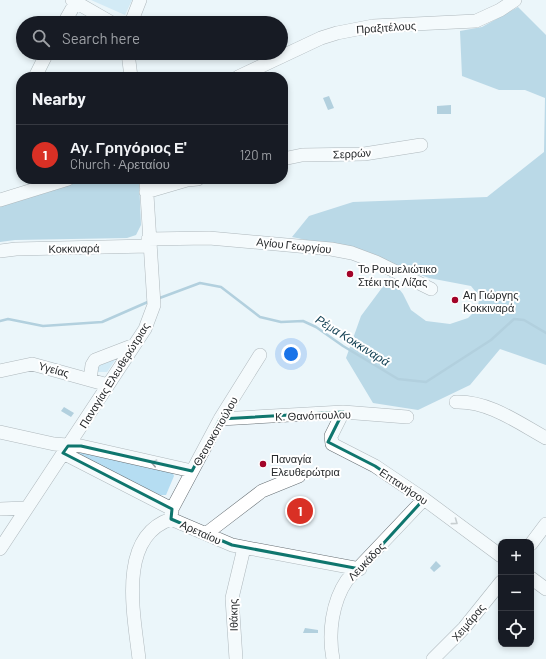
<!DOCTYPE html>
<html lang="en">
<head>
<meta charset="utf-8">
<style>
  :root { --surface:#171b24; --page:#20242c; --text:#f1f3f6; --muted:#9ea1a6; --line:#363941; --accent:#d93025 }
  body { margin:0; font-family:Barlow,sans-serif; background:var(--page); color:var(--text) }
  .controls { position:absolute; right:12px; bottom:12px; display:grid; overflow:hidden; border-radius:8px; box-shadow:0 2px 6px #0003 }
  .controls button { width:36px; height:36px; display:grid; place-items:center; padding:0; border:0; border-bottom:1px solid var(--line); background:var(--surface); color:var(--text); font:20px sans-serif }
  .you { position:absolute; left:291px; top:354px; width:14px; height:14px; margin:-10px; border:3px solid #fff; border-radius:50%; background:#1a73e8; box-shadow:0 0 0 6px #1a73e833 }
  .badge { display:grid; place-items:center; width:26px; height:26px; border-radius:50%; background:var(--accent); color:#fff; font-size:13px; font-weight:700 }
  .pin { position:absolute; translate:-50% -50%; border:2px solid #fff; box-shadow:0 1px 4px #0006 }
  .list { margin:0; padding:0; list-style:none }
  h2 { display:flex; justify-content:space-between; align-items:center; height:52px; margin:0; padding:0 16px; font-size:17px }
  h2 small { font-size:13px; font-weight:400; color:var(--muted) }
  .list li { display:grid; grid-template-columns:26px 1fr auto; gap:12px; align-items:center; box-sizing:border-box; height:60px; padding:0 16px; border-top:1px solid var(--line) }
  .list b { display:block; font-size:15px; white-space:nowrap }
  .list p { margin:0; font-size:13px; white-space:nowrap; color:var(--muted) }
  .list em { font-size:13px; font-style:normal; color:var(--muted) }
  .icon { flex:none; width:22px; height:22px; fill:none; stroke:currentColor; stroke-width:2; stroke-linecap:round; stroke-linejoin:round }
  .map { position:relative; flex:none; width:546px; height:659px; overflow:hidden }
  .search { position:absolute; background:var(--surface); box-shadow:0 2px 6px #0003; left:16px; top:16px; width:272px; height:44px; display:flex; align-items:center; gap:10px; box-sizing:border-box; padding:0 14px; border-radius:22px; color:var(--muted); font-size:15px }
  .panel { position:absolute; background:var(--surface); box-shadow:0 2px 6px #0003; left:16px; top:72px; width:272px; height:112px; border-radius:16px }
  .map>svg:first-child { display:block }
  .green { fill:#b5ddf2 }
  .forest { fill:#7fb5d0 }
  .water { fill:#6da2bc }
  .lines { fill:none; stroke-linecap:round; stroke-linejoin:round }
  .stream { stroke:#6da2bc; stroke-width:2.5 }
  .minor-casing { stroke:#666e73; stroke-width:14 }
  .minor { stroke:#fff; stroke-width:13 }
  .oneway { stroke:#9d9fa0 }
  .marked { fill:none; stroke:#0f766e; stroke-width:3; stroke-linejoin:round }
  .poi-dot { fill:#a20328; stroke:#fff; stroke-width:1.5 }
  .labels { text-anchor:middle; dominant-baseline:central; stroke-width:4; stroke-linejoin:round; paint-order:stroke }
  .street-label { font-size:11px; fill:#26292b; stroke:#fff }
  .poi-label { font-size:11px; fill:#26292b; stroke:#fff; text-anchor:start }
  .water-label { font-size:12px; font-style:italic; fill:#164356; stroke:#fff }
</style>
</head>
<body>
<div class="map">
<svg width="546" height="659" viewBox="0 0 546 659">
  <rect width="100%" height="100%" fill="#ebf5fa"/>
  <path class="green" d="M 91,0 L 132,0 L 125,15 Z
    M 118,356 L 107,372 L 97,372 L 99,364 Z
    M 76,451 L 173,473 L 174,476 L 166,495 L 160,495 L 75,453 Z"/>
  <path class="forest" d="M 518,7 L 546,35 L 546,365 L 500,349 L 470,385 L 418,410 L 373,403 L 346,358 L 361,316 L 390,277 L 403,294 L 411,310 L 426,321 L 450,324 L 468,318 L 477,309 L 480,297 L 471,286 L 429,278 L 350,249 L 292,237 L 309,216 L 353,202 L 487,197 L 544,152 L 545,98 L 525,90 L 499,90 L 462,76 L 460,31 L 482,27 Z
    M 80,179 L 139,179 L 141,225 L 136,235 L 127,238 L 15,240 L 0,242 L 0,205 Z"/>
  <path class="water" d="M 329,96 L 334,108 L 328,110 L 323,98 Z
    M 451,105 L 451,114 L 437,114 L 437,106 Z
    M 64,407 L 74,413 L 71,417 L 61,411 Z
    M 436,561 L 441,566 L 434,572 L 430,568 Z
    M 305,628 L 318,630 L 318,633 L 303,633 Z"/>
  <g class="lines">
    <path class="stream" d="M 157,299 L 200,283 L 221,287 L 260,317 L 281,322 L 303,321 L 316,327 L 343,346 L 398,379 L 426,382 L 491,340 L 514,319 L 524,320 L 546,333
      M 0,321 L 8,319 L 43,326 L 102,322 L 150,301"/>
    <g class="minor-casing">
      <path id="minor" d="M 72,0 L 112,23
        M 64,23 L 77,0
        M 131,23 L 140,0
        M 128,53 L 131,77
        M 35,77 L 47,53
        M 238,77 L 321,38 L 337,33 L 373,26 L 476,21 L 500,10 L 515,0
        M 283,159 L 302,155 L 364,154 L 421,145
        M 146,192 L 187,180 L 198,179
        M 0,200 L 68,179
        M 148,239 L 209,238 L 331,249 L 352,253 L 376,262 L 431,289
        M 0,251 L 16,249 L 149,246
        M 0,371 L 32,364 L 108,385
        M 90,380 L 92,365 L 95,360 L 134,345
        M 456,402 C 489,401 517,422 546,438
        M 343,412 L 331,436 L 332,444 L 375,466 L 424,499 L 501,556
        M 220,419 L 343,412 L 407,417
        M 0,432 L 54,444 L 81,446 L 192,471
        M 63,453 L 172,509 L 171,517
        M 0,509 L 25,508
        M 172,509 L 220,419 L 260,355
        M 171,519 L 232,545 L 360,569
        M 207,533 L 262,491 L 299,476
        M 531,544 L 546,524
        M 0,549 L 145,329 L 154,305 L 146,179
        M 531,578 L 546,589
        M 139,659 C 134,615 117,537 171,519
        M 236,659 L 232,598 L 244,548
        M 333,659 C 328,633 332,602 347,580 L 424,499
        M 433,659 L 464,628 L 501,582"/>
    </g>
    <use href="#minor" class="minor"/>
  </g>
  <defs><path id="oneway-chevron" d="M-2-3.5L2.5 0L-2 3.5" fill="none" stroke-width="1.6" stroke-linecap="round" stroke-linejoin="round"/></defs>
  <g class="oneway">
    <use href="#oneway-chevron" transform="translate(154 463) rotate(-167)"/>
    <use href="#oneway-chevron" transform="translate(455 522) rotate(36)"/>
  </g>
  <path d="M0 0H546V659H0ZM 343,412 L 328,442 L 375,466 L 424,499 L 360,569 L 232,545 L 171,519 L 172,509 L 63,453 L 68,446 L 81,446 L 192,471 L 220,419 Z" fill="#ebf5fa" fill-opacity=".55" fill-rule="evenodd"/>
  <path class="marked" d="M 343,412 L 328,442 L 375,466 L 424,499 L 360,569 L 232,545 L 171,519 L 172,509 L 63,453 L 68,446 L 81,446 L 192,471 L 220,419 Z"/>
  <g class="poi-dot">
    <circle cx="350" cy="274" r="4"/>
    <circle cx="455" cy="300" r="4"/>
    <circle cx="263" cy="464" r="4"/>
  </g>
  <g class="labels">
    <g class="street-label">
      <text transform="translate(386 27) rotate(-4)">Πραξιτέλους</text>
      <text transform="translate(352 153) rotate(-3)">Σερρών</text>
      <text transform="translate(294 245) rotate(6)">Αγίου Γεωργίου</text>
      <text transform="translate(74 248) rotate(-1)">Κοκκιναρά</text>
      <text transform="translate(54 369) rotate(15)">Υγείας</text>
      <text transform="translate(114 375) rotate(-58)">Παναγίας Ελευθερώτριας</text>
      <text transform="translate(313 415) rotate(-2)">Κ. Θανόπουλου</text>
      <text transform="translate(215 431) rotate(-60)">Θεοτοκοπούλου</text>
      <text transform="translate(404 486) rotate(34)">Επτανήσου</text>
      <text transform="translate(201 532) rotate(24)">Αρεταίου</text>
      <text transform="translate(366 561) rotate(-46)">Λευκάδος</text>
      <text transform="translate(233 615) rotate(-91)">Ιθάκης</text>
      <text transform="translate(468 622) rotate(-50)">Χειμάρας</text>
    </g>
    <g class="poi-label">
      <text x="358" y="268">Το Ρουμελιώτικο<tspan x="358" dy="13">Στέκι της Λίζας</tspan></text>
      <text x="463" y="294">Αη Γιώργης<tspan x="463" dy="13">Κοκκιναρά</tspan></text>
      <text x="271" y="458">Παναγία<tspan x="271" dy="13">Ελευθερώτρια</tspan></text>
    </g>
    <g class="water-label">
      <text transform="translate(353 340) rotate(32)">Ρέμα Κοκκιναρά</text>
    </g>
  </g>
</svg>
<div class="controls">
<button>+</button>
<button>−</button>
<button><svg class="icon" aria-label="locate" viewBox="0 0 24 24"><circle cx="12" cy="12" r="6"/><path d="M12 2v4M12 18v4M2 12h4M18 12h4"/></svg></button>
</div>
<div class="you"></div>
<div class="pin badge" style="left:300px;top:511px">1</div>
<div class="search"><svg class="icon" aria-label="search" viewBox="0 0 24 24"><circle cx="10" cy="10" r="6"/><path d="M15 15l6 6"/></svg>Search here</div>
<section class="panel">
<h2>Nearby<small></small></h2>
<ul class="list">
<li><span class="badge">1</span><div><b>Αγ. Γρηγόριος Ε'</b><p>Church · Αρεταίου</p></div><em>120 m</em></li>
</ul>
</section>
</div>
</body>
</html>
